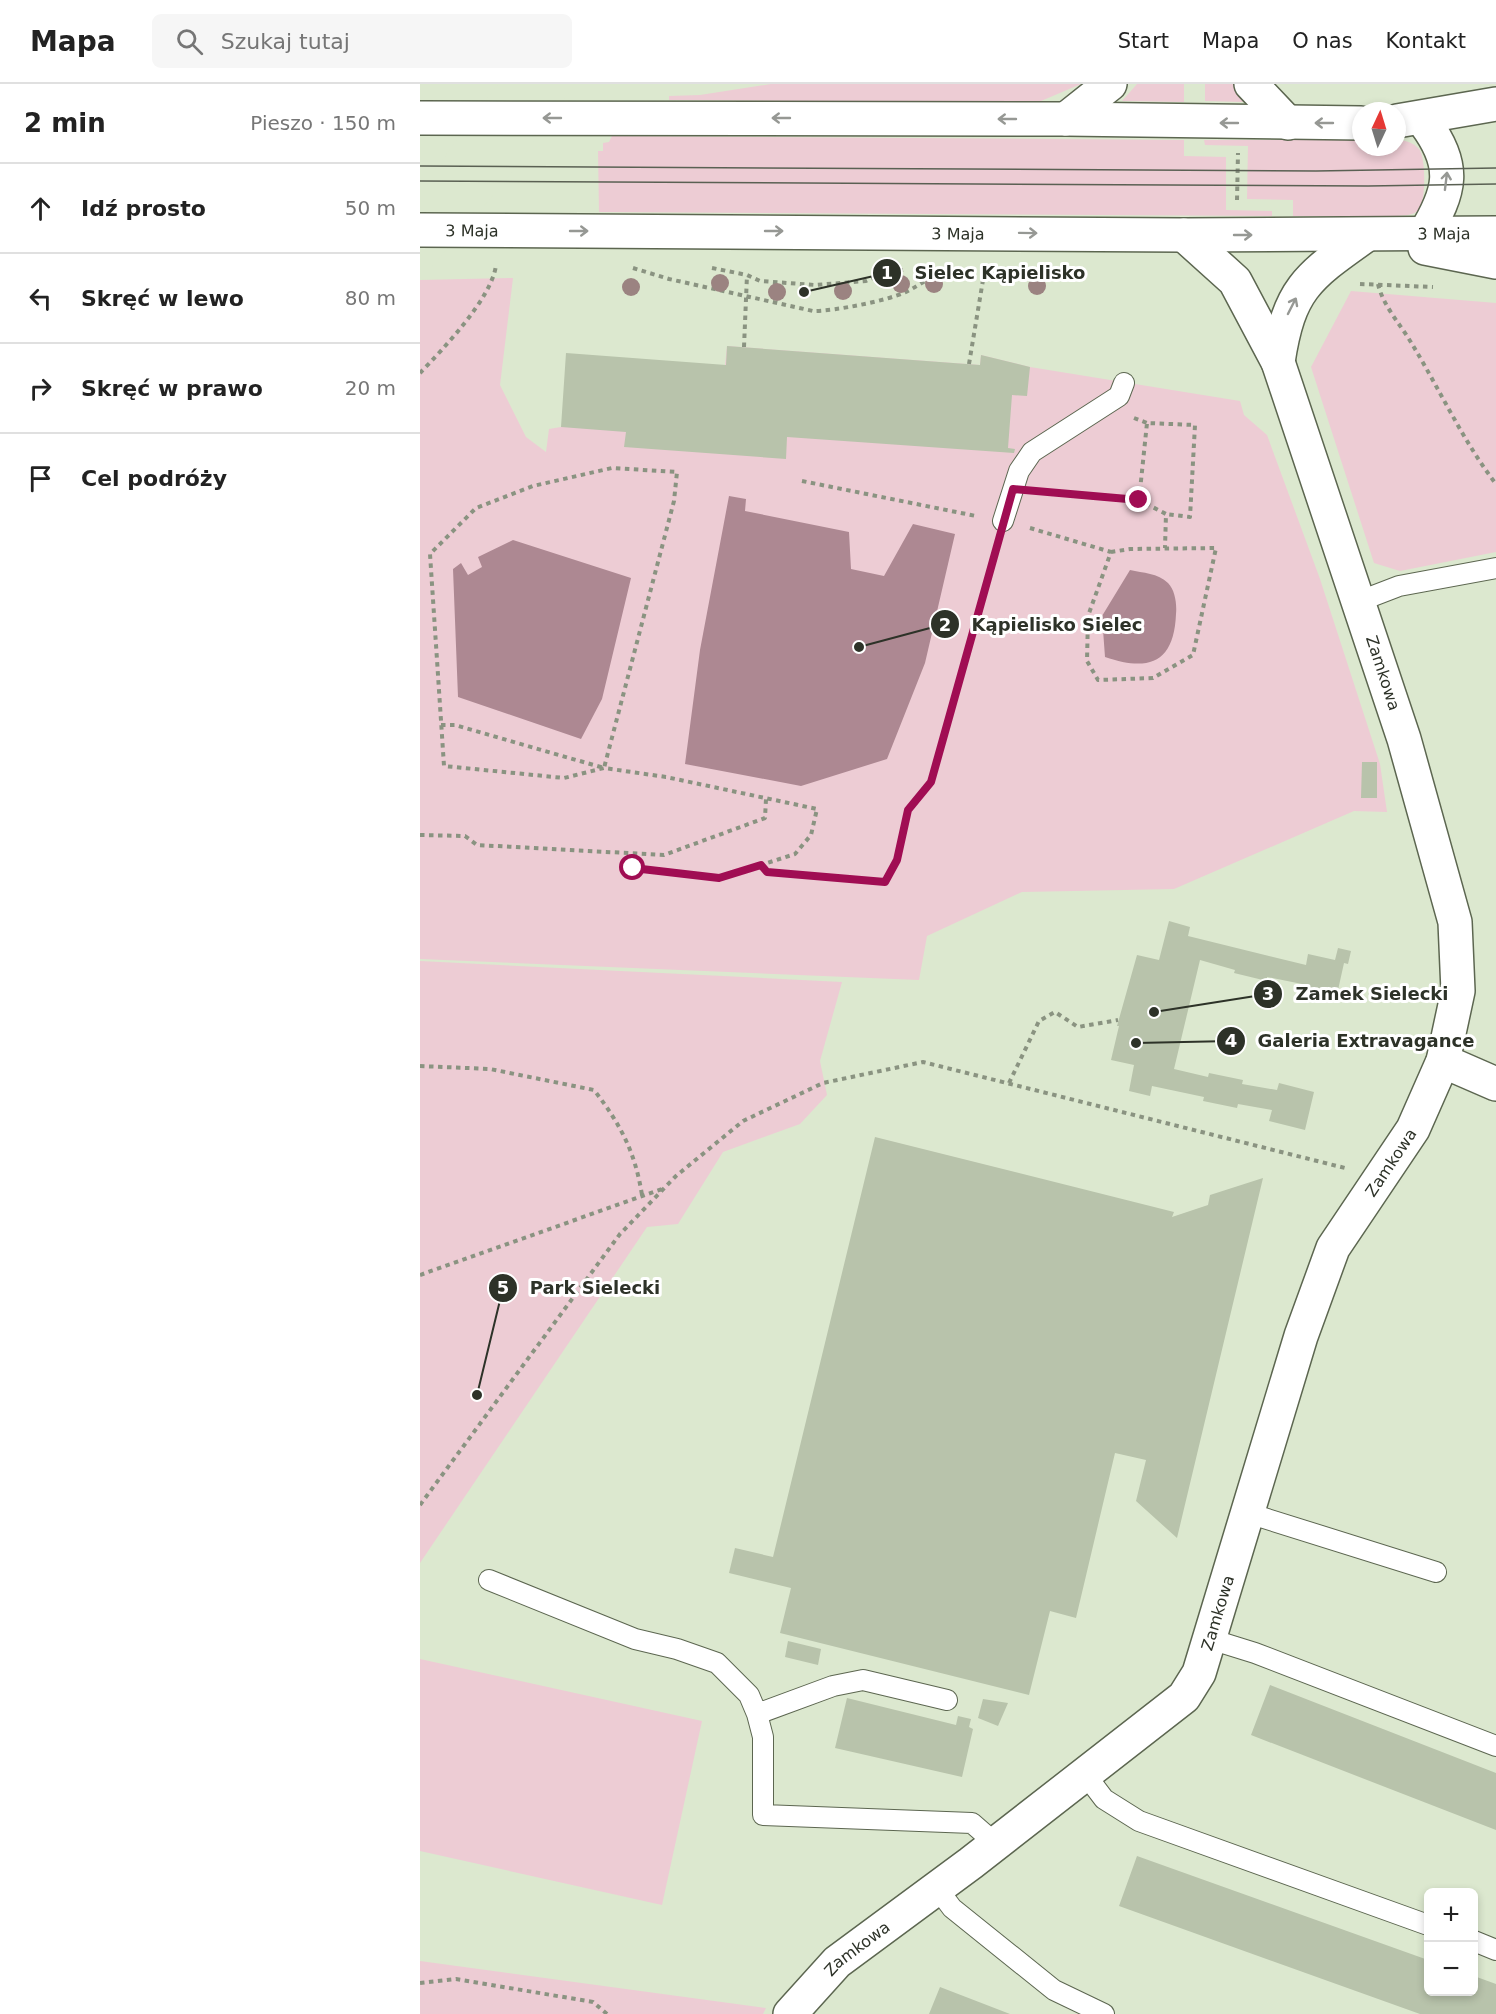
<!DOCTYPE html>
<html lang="pl">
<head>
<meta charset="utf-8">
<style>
  :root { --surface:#fff; --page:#f6f6f6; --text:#222; --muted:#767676; --line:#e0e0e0 }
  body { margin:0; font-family:"DejaVu Sans",sans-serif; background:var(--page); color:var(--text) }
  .controls { position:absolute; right:18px; bottom:18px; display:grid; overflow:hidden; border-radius:9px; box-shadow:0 3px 9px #0003 }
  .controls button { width:54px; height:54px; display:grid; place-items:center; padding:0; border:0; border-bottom:2px solid var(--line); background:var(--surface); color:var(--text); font:30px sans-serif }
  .compass { position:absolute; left:932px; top:18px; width:54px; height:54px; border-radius:50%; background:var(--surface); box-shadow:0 3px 9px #0003; rotate:4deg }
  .stop { position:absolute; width:18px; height:18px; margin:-14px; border:4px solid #a00d53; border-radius:50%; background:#fff }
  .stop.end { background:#a00d53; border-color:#fff; box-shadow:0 2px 6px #0008 }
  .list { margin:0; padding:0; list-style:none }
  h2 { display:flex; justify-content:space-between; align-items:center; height:78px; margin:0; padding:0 24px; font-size:26px }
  h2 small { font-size:20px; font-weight:400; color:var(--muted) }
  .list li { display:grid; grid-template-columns:39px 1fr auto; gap:18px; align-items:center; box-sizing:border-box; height:90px; padding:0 24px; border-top:2px solid var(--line) }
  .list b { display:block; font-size:22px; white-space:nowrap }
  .list em { font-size:20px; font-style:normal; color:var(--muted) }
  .icon { flex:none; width:33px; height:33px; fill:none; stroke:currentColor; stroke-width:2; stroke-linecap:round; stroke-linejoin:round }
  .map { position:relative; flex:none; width:1076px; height:1930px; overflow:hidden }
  header { display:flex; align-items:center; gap:36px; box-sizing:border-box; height:84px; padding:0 30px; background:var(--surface); border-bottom:2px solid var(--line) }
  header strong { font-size:28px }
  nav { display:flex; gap:33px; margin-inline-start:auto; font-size:21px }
  .search { width:420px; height:54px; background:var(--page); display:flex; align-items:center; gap:15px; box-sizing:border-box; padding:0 21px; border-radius:9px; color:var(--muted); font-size:22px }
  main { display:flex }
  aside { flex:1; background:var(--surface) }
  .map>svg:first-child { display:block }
  .green { fill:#edccd4 }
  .water { fill:#ad8892 }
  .pier { fill:#dce8cf }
  .building { fill:#b8c3ab }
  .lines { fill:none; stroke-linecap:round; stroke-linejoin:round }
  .service-casing { stroke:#5c6650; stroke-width:22 }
  .minor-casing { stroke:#5c6650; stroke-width:36 }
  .secondary-casing { stroke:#5c6650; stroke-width:36 }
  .path { stroke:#8a9381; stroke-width:4; stroke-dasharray:4.5 4.5; stroke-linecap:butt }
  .service { stroke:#fff; stroke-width:20 }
  .minor { stroke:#fff; stroke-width:33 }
  .secondary { stroke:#fff; stroke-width:33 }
  .tram { stroke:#5a6053; stroke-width:1.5 }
  .tree { fill:#9b8381 }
  .oneway { stroke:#969894 }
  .route { stroke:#a00d53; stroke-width:8 }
  .labels { text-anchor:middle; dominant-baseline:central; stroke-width:6; stroke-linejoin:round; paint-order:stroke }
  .street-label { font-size:16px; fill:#2d3228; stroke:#fff }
  .leader { fill:none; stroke:#2d3228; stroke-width:2 }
  .callout-dot { fill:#2d3228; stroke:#fff; stroke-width:2 }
  .mark-label { font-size:18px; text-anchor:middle; font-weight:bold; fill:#fff }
  .callout-label { font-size:18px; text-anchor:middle; font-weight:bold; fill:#2d3228; stroke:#fff; stroke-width:6; stroke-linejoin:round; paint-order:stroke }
</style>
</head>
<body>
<header>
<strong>Mapa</strong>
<div class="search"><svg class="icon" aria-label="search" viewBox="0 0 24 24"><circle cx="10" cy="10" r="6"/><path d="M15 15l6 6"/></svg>Szukaj tutaj</div>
<nav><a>Start</a><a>Mapa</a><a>O nas</a><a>Kontakt</a></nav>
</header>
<main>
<aside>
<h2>2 min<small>Pieszo · 150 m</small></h2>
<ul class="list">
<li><svg class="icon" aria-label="ahead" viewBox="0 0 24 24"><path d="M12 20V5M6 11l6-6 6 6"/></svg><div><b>Idź prosto</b></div><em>50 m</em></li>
<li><svg class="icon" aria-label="left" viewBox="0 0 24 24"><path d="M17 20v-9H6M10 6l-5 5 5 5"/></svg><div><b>Skręć w lewo</b></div><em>80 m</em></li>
<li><svg class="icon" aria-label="right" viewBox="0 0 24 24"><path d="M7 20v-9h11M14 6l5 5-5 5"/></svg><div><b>Skręć w prawo</b></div><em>20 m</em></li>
<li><svg class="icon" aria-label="arrive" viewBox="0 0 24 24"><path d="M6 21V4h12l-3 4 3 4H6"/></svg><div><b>Cel podróży</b></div></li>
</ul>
</aside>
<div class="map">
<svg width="1076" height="1930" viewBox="0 0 1076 1930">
  <rect width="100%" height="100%" fill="#dce8cf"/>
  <path class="green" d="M 351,0 L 661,0 L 621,17 L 601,19 L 249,16 L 249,12 L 280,11 Z
    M 717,0 L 764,0 L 764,18 L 702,17 Z
    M 785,0 L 815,0 L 824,18 L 785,17 Z
    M 192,52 L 764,56 L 764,72 L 806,73 L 806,126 L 852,127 L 852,132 L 179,128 L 178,67 L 183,67 L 183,59 L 189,58 Z
    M 784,56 L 941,56 L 941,63 L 977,63 L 977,56 C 985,56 994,59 999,65 C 1006,73 1006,117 999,125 C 994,132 985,131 977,132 L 873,132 L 873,116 L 827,115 L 828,62 L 785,61 Z
    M 93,194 L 80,301 L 106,353 L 126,368 L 129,345 L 141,343 L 305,281 L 307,262 L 560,281 L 561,271 L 610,283 L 820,317 L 824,331 L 847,351 L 900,495 L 960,680 L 967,728 L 934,727 L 754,805 L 602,808 L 507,852 L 499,896 L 0,875 L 0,196 Z
    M 931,207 L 1076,219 L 1076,468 L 980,487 L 954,479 L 891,283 Z
    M 0,877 L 422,898 L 400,977 L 407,1011 L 380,1040 L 303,1068 L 258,1140 L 227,1143 L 0,1479 Z
    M 0,1575 L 282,1637 L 242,1821 L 0,1767 Z
    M 0,1877 L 346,1924 L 343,1930 L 0,1930 Z"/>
  <path class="water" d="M 309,412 L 326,415 L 325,427 L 429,448 L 431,485 L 464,492 L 493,440 L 535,450 L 505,579 L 467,675 L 381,702 L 265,680 L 280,566 Z
    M 93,456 L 211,494 L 182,615 L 161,655 L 38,613 L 33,485 L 41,479 L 48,491 L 62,483 L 58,473 Z
    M 710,486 C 723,489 738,489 748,499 C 755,506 757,520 756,530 C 754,579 729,588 685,573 L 682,532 Z"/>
  <path class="pier" d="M 78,0 L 155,0 L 87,95 L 4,192 L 0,192 L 0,101 L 15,86 Z"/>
  <path class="building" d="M 307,262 L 560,281 L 561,271 L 610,283 L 607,312 L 592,311 L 588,364 L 595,365 L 594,369 L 367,353 L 366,375 L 204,363 L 206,348 L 141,343 L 146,269 L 306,281 Z
    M 942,678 L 957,678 L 957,714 L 941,714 Z
    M 749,837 L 770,843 L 768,852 L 886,881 L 888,870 L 915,876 L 918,864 L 931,867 L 928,880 L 924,879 L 916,915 L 880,907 L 882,900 L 847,893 L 847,897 L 814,889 L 815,886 L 780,876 L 754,985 L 788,993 L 789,989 L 823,996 L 822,1000 L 857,1006 L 859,999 L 894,1008 L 885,1046 L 849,1037 L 852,1026 L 818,1020 L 817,1024 L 783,1017 L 784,1013 L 732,1002 L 730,1012 L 709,1007 L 714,981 L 691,976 L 699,942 L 697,942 L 717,871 L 739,876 Z
    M 455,1053 L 754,1128 L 752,1133 L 788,1121 L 790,1111 L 843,1094 L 757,1454 L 716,1417 L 726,1376 L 695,1369 L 656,1534 L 630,1527 L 609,1611 L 360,1549 L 371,1504 L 309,1489 L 315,1464 L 353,1473 Z
    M 368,1557 L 401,1565 L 398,1581 L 365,1573 Z
    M 850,1601 L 1076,1689 L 1076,1746 L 831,1651 Z
    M 427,1614 L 536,1641 L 538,1632 L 551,1635 L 549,1643 L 553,1645 L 542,1693 L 415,1664 Z
    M 563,1615 L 588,1619 L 578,1642 L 558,1634 Z
    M 717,1772 L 1008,1876 L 1008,1908 L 1054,1908 L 1054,1892 L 1076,1900 L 1076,1930 L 1000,1930 L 699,1822 Z
    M 520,1903 L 590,1930 L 509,1930 Z"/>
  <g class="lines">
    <g class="service-casing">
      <path id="service" d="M 583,437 L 599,387 L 612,368 L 699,312 L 704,299
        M 940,517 L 979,502 L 1076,484
        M 828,1429 L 1016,1488
        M 69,1496 L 215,1555 L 257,1565 L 297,1579 L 329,1611 L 337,1630 L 343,1653 L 343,1731 L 552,1739 L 576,1760
        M 790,1555 L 835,1569 L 1076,1662
        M 337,1630 L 413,1602 L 443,1596 L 527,1616
        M 665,1690 L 684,1715 L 719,1737 L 1008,1841
        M 517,1804 L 532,1824 L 634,1906 L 684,1930
        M 1054,1857 L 1076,1866"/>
    </g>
    <g class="minor-casing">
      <g id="minor">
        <path d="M 831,0 L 868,39"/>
        <path d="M 646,35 L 690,0"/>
        <path d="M 858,278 C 869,205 887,193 945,152"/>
        <path d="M 1023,977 L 1076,1000"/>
        <path id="s1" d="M 370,1930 L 417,1878 L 551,1779 L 764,1613 L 779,1589 L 881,1252 L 913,1164 L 993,1045 L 1023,977 L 1038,907 L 1035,838 L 984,655 L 858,278 L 815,197 L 764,151"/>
      </g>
    </g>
    <g class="secondary-casing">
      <g id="secondary">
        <path d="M 0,34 L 646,35 L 941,39"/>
        <path d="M 977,37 L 1076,20"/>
        <path id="s2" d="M 0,146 L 764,151 L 1076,149"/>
        <path d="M 1004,151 C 1031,107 1037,82 1005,39"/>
        <path d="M 1005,164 L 1076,178"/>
      </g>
    </g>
    <path class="path" d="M 817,116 L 818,69
      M 213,184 L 249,195 L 393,227 C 415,227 466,217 486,208 C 502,200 514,189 532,186
      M 292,184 L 327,191 L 340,197 L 395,201 L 446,197 L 462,190
      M 461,190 L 483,186
      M 940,200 L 1013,203
      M 958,200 C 963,222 981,241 992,260 C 1020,306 1043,357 1076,400
      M 324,263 L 327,191
      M 549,280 L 565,184
      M 0,289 C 23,265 72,214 76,181
      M 714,334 L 727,339
      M 382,397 L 556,432
      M 619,407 L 719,416 L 746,430 L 745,464
      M 719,416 L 727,339 L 775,341 L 770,433 L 746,430
      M 610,444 L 691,468 L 668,532 L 667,577 L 678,596 L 733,594 L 773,571 L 796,464 L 710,465 L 691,468
      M 21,641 L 35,641 L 184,684 L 254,417 L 257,388 L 192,384 L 113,402 L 56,424 L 10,470 L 24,682 L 144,694 L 184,684 L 246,693 L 397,725 L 391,751 L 375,770 L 341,781 L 299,794 L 213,784 L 213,770
      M 0,751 L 45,752 L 57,761 L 244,771 L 345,734 L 346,715
      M 341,781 L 347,788 L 465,798 L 477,776 L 488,726 L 511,698 L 576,461
      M 0,982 L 70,985 L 174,1006 C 201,1041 215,1068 222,1111
      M 589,999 L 619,937 L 635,928 L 658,943 L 698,936
      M 0,1191 L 242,1105
      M 0,1421 L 200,1150 L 256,1092 L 323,1037 L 403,999 L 503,978 L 925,1084
      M 0,1899 L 36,1895 L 173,1918 L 187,1930"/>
    <use href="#service" class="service"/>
    <use href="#minor" class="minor"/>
    <use href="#secondary" class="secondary"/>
    <path class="tram" d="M 0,82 L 896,87 L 1076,84
      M 0,97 L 948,102 L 1076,100"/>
  </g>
  <g class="tree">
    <circle cx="300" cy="199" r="9"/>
    <circle cx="481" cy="200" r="9"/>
    <circle cx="514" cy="200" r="9"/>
    <circle cx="617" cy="202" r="9"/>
    <circle cx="211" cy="203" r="9"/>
    <circle cx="423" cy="207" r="9"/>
    <circle cx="357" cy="208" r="9"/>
  </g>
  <defs><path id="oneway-shaft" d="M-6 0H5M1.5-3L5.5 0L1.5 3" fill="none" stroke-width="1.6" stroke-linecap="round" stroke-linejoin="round" transform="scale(1.5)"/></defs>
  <g class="oneway">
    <use href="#oneway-shaft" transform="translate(132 34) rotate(-180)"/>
    <use href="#oneway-shaft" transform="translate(361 34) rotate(180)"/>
    <use href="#oneway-shaft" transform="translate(587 35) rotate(-180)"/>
    <use href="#oneway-shaft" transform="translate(809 39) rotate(-180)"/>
    <use href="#oneway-shaft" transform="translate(904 39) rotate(-180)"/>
    <use href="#oneway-shaft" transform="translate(1026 97) rotate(-83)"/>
    <use href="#oneway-shaft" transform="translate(159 147)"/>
    <use href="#oneway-shaft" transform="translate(354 147)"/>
    <use href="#oneway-shaft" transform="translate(608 149) rotate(1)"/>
    <use href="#oneway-shaft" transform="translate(823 151)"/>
    <use href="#oneway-shaft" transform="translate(872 222) rotate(-63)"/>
  </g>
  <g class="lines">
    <path class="route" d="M 213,784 L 299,794 L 341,781 L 347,788 L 465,798 L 477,776 L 488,726 L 511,698 L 593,405 L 719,416"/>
  </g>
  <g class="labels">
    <g class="street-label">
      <text stroke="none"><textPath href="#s2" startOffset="52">3 Maja</textPath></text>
      <text stroke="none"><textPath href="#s2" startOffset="538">3 Maja</textPath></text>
      <text stroke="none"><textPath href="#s2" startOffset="1024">3 Maja</textPath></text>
      <text transform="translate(963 589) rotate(72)">Zamkowa</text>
      <text stroke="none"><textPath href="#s1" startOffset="1084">Zamkowa</textPath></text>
      <text stroke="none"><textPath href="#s1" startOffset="598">Zamkowa</textPath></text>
      <text stroke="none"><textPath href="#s1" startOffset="94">Zamkowa</textPath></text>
    </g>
  </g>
  <path class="leader" d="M384 208L467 189M439 563L525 540M734 928L848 910M716 959L811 957M57 1311L83 1204"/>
  <g class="callout-dot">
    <circle cx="384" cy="208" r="6"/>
    <circle cx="439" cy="563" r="6"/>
    <circle cx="734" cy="928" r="6"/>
    <circle cx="716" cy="959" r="6"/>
    <circle cx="57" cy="1311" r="6"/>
    <circle cx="467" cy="189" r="15"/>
    <circle cx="525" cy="540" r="15"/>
    <circle cx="848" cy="910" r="15"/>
    <circle cx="811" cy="957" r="15"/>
    <circle cx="83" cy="1204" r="15"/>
  </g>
  <g class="mark-label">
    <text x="467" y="195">1</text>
    <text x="525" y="547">2</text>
    <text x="848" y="916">3</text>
    <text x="811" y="963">4</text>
    <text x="83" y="1210">5</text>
  </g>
  <g class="callout-label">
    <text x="580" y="195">Sielec Kąpielisko</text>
    <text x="637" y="547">Kąpielisko Sielec</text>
    <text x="952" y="916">Zamek Sielecki</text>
    <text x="946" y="963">Galeria Extravagance</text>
    <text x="175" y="1210">Park Sielecki</text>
  </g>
</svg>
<div class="controls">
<button>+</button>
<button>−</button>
</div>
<svg class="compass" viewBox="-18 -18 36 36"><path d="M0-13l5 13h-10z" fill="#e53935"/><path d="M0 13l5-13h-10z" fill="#767676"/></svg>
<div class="stop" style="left:213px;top:784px"></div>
<div class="stop end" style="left:719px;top:416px"></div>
</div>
</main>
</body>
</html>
